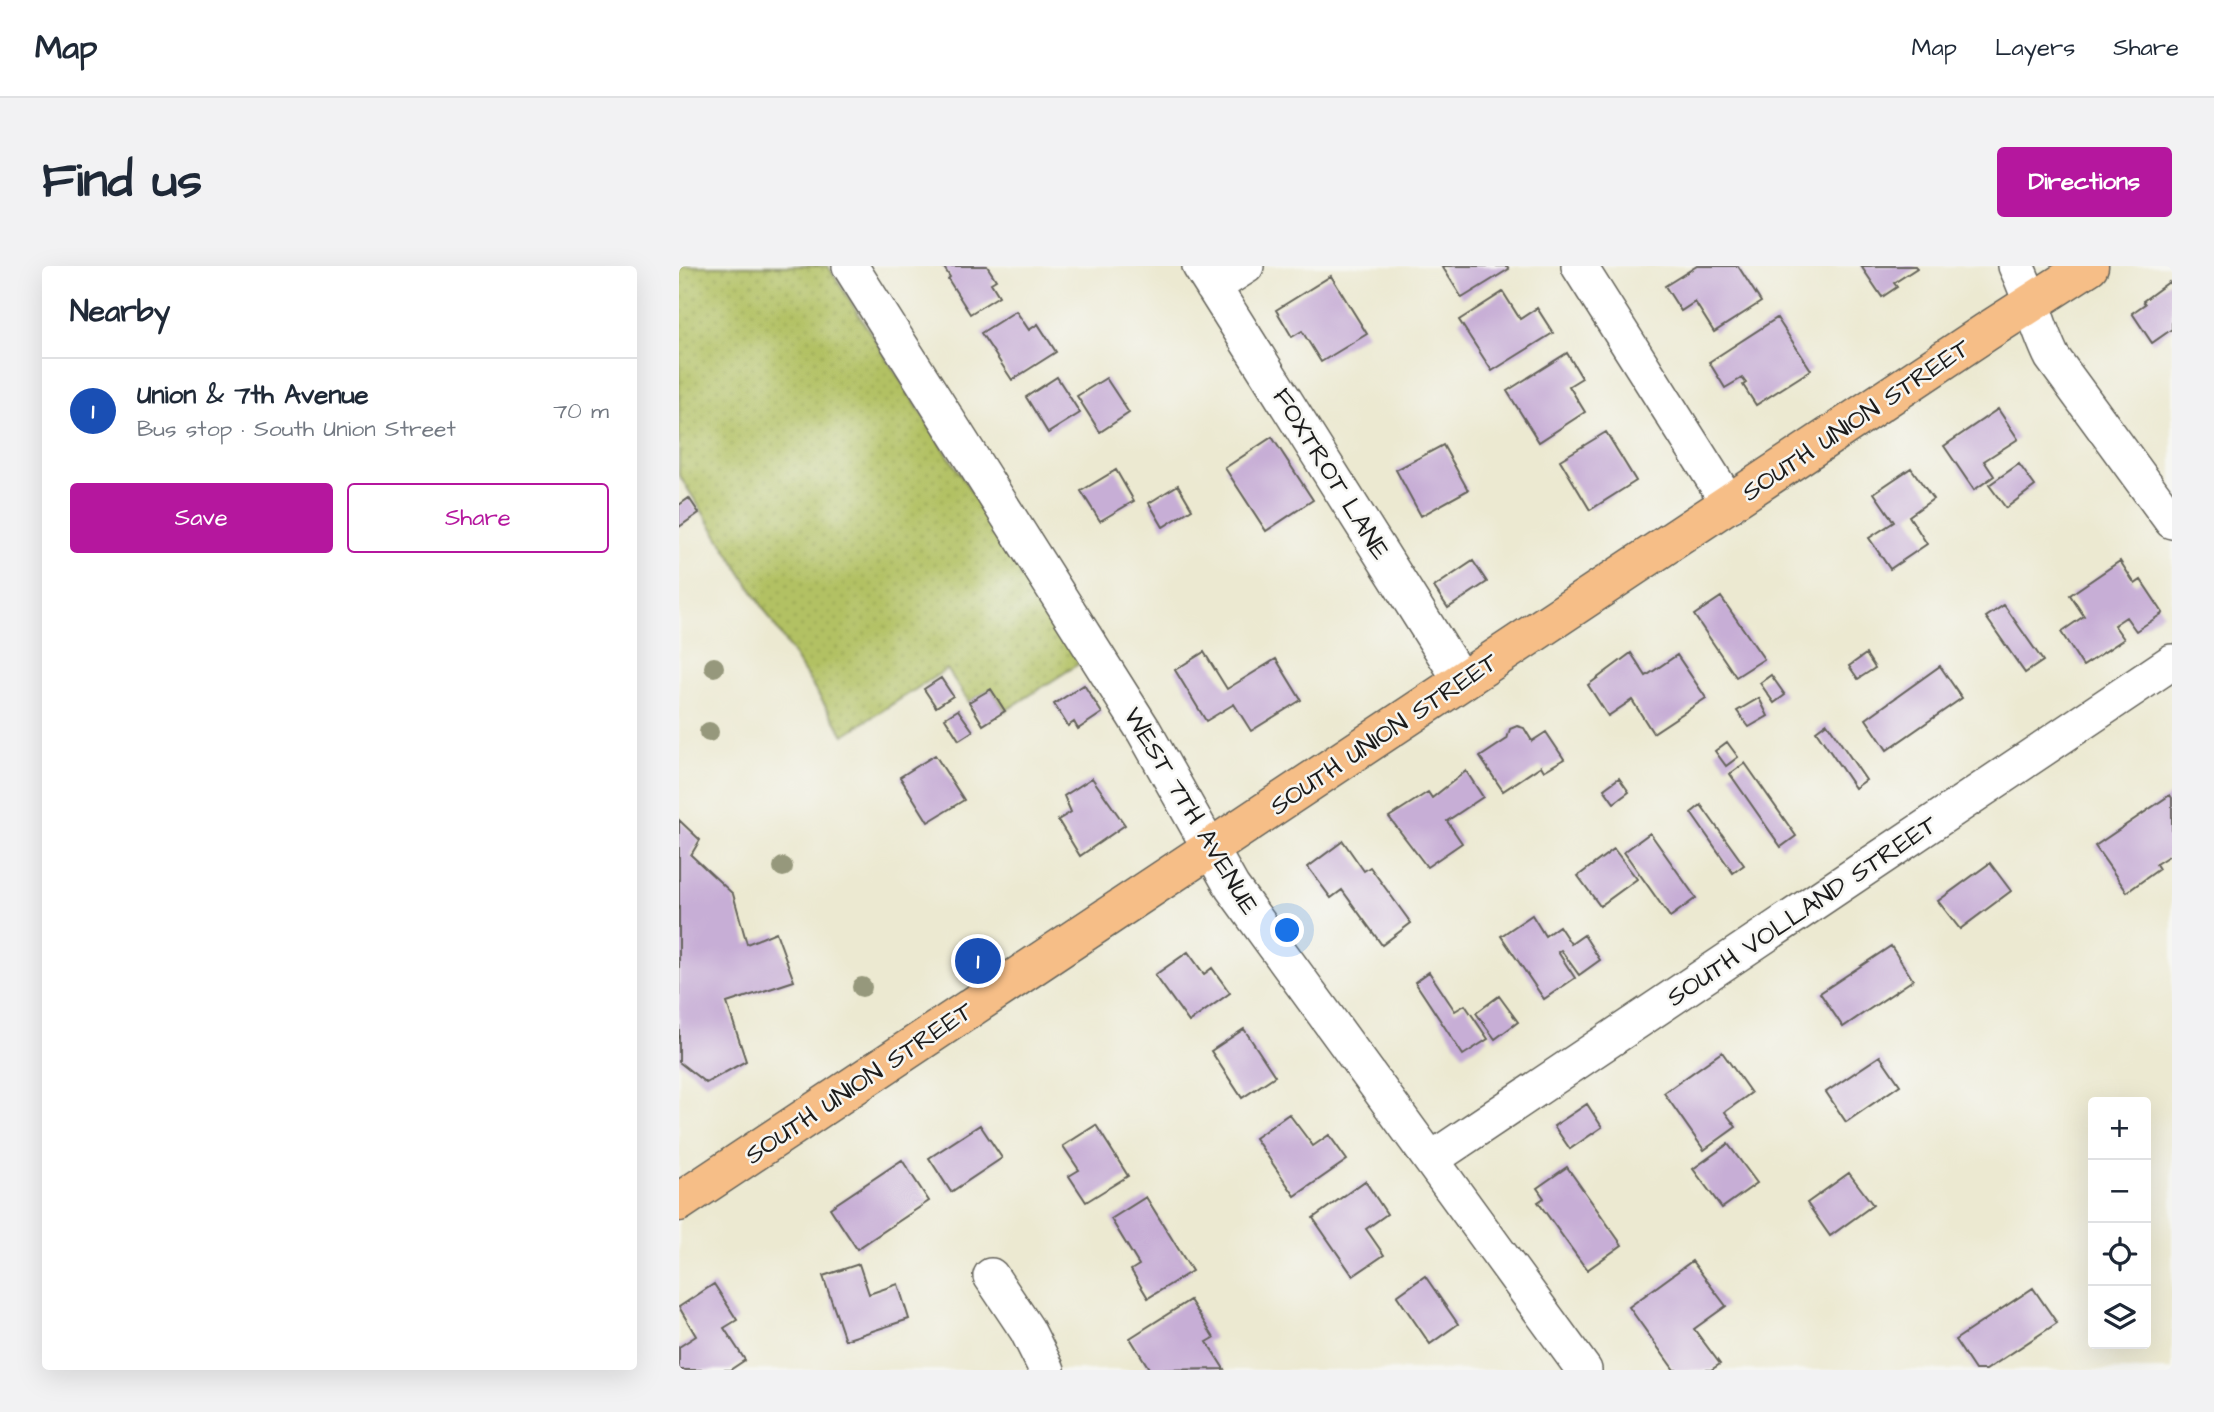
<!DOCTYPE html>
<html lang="en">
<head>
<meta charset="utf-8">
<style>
  :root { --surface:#fff; --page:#f2f2f3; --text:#1f2937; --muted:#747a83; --line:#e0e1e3; --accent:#b5179e }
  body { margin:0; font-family:"Architects Daughter",sans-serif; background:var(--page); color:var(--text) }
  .controls { position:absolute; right:21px; bottom:21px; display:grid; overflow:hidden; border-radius:7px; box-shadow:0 7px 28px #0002 }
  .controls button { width:63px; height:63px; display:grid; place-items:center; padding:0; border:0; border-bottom:2px solid var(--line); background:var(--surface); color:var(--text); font:35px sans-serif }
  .you { position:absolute; left:609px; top:665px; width:24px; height:24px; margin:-18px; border:5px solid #fff; border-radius:50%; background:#1a73e8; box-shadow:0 0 0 10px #1a73e833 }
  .badge { display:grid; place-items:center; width:46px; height:46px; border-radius:50%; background:var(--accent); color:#fff; font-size:23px; font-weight:700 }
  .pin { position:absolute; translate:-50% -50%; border:4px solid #fff; box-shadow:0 2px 7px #0006 }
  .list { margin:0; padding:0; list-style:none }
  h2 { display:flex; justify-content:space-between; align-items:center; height:91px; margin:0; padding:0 28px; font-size:30px }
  h2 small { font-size:23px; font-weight:400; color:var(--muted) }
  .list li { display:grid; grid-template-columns:46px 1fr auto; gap:21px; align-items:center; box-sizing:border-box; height:105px; padding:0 28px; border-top:2px solid var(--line) }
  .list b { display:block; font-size:26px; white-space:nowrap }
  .list p { margin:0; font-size:23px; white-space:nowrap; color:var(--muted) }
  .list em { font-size:23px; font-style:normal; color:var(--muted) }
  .actions { display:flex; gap:14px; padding:21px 28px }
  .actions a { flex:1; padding:16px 0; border:2px solid var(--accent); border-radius:7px; text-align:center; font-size:24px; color:var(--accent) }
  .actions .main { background:var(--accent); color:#fff }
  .icon { flex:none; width:38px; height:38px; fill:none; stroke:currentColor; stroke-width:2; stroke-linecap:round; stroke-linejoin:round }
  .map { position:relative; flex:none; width:1493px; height:1104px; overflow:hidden; border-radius:7px }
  header { display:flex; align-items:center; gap:42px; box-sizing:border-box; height:98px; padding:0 35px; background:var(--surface); border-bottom:2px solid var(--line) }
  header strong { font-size:33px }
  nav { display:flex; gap:38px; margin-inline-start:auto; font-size:24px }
  .intro { display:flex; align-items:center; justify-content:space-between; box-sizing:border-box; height:168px; padding:0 42px }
  h1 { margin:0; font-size:49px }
  .button { padding:18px 32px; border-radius:7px; background:var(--accent); color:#fff; font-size:24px; font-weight:700 }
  main { display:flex; gap:42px; padding:0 42px }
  aside { flex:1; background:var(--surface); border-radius:7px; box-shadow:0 7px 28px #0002 }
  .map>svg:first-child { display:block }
  .grass { fill:url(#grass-dots); stroke:#676e40; stroke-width:2 }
  .building { fill:#c7aed6 }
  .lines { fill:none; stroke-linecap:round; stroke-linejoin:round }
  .minor-casing { stroke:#65645b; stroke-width:38 }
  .major-casing { stroke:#65645b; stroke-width:41 }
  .minor { stroke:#fff; stroke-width:35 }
  .major { stroke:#f6be87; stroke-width:38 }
  .tree { fill:#96987b }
  .labels { text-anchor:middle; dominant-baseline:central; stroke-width:5; stroke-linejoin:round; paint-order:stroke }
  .street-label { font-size:26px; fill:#1c1c1c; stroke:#f6f6f2 }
</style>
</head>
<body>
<header>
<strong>Map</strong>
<nav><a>Map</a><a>Layers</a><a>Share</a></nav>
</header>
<div class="intro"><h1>Find us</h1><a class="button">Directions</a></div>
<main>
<aside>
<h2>Nearby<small></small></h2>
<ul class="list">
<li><span class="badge" style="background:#1a4fb4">1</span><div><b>Union &amp; 7th Avenue</b><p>Bus stop · South Union Street</p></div><em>70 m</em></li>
</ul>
<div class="actions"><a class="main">Save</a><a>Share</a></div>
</aside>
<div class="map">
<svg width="1493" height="1104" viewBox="0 0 1493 1104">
  <defs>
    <pattern id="grass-dots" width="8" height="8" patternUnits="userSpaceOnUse" patternTransform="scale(1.75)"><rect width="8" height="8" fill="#b2c163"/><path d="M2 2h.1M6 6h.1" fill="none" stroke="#98a555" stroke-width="1.8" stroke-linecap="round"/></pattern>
  </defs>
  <rect width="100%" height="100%" fill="#f6f6f2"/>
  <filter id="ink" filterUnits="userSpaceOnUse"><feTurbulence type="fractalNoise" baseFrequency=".0143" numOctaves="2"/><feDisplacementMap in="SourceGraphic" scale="14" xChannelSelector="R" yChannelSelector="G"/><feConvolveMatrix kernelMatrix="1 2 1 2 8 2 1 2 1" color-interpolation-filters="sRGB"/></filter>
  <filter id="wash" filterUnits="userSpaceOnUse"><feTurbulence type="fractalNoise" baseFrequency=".00686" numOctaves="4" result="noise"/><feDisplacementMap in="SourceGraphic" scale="28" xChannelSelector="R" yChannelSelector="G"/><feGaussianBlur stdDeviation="1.57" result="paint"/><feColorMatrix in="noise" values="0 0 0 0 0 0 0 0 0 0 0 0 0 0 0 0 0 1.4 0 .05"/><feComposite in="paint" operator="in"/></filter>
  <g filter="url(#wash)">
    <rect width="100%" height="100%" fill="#ece9d1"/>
    <path class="grass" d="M 0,0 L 149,0 L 401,397 L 326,445 L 312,423 L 290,436 L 268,403 L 165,469 L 0,209 Z"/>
    <g id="blocks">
      <path class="building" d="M 264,0 L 308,0 L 317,14 L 312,17 L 320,30 L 291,48 L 269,13 L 271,11 Z
        M 763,0 L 828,0 L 830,3 L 783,32 Z
        M 1018,0 L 1059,0 L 1082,36 L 1035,66 L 1016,36 L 1002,45 L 986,20 Z
        M 1182,0 L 1236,0 L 1238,2 L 1215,17 L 1218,21 L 1203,31 Z
        M 652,10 L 688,68 L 642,96 L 623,65 L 613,71 L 597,44 Z
        M 1490,16 L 1493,20 L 1493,63 L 1473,77 L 1453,47 L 1466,38 L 1464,35 Z
        M 824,26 L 841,53 L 858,42 L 874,67 L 813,105 L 780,54 Z
        M 337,45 L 350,64 L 359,58 L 377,86 L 333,114 L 302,67 Z
        M 1098,52 L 1132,104 L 1077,139 L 1064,119 L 1067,117 L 1063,112 L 1046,122 L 1030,96 Z
        M 888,87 L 903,112 L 890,120 L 906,146 L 860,176 L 828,125 Z
        M 378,111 L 401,147 L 369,167 L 347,131 Z
        M 427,112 L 450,147 L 421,166 L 398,130 Z
        M 1319,143 L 1339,173 L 1305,195 L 1315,210 L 1295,224 L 1265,180 Z
        M 927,166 L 957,215 L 911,244 L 881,194 Z
        M 593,171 L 634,234 L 587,265 L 546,202 Z
        M 764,179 L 789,224 L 742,250 L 717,204 Z
        M 1340,198 L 1356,220 L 1327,242 L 1310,219 Z
        M 1232,202 L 1254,233 L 1230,250 L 1248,278 L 1211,303 L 1190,272 L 1215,256 L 1195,227 Z
        M 437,204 L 455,235 L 421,255 L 402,225 Z
        M 499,219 L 513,243 L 484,261 L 470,237 Z
        M 10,232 L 20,247 L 0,261 L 0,239 Z
        M 794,295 L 808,316 L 769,342 L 755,321 Z
        M 1441,295 L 1456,318 L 1462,314 L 1484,347 L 1457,365 L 1447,351 L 1435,359 L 1445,373 L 1404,400 L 1382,366 L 1405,350 L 1391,329 Z
        M 1042,331 L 1085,393 L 1057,411 L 1015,349 Z
        M 1325,339 L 1364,395 L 1346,407 L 1307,351 Z
        M 525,386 L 548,423 L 597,393 L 622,434 L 572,465 L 555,438 L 527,455 L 496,404 Z
        M 952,387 L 967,410 L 998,389 L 1027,432 L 974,467 L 953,434 L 929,450 L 909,419 Z
        M 1187,388 L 1196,402 L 1179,413 L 1170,400 Z
        M 1261,400 L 1283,432 L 1208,484 L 1187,453 Z
        M 1092,409 L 1106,429 L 1095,437 L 1081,417 Z
        M 262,412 L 274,430 L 257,441 L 245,423 Z
        M 405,419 L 423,447 L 399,463 L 395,456 L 389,460 L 375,438 Z
        M 312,423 L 326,445 L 304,459 L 290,436 Z
        M 1080,432 L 1089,450 L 1070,461 L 1058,445 Z
        M 279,444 L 294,465 L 280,474 L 266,452 Z
        M 1148,457 L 1187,514 L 1176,522 L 1137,465 Z
        M 838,460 L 845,462 L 853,475 L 867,466 L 885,493 L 865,505 L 862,500 L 824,525 L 801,491 L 828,473 L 831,463 Z
        M 1048,476 L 1059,491 L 1047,500 L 1036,485 Z
        M 256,489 L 285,534 L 249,556 L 221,511 Z
        M 1066,497 L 1117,570 L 1102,581 L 1051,508 Z
        M 787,505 L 804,531 L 768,555 L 783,577 L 748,601 L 710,551 L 749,526 L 753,532 Z
        M 413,512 L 446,559 L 401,590 L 379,554 L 392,546 L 385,530 Z
        M 940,512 L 950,526 L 935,537 L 925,523 Z
        M 1491,529 L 1493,532 L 1493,588 L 1477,598 L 1480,603 L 1448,626 L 1416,580 Z
        M 1022,539 L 1065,599 L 1054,607 L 1012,547 Z
        M 0,554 L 21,574 L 12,589 L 54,628 L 68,678 L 97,666 L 115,715 L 48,737 L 67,795 L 27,817 L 0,796 Z
        M 971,567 L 1017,632 L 991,651 L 945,586 Z
        M 664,575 L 685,605 L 691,601 L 732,657 L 703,679 L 663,624 L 652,632 L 629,601 Z
        M 935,583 L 958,613 L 921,640 L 899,610 Z
        M 1311,597 L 1332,625 L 1281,663 L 1259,635 Z
        M 853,649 L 866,670 L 880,660 L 892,678 L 905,669 L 921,694 L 900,709 L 882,684 L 879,686 L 896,712 L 865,733 L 822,670 Z
        M 1212,680 L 1234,714 L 1164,761 L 1141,727 Z
        M 509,686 L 525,708 L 533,702 L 551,727 L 510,756 L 476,709 Z
        M 750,706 L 776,745 L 786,739 L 809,773 L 784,789 L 736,716 Z
        M 820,730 L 839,756 L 816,773 L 797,747 Z
        M 565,763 L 596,810 L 563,832 L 532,785 Z
        M 1043,786 L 1072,827 L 1046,846 L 1057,861 L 1025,884 L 985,827 Z
        M 1201,790 L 1221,819 L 1167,856 L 1147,826 Z
        M 908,838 L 923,861 L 891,883 L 875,860 Z
        M 610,848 L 634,880 L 650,869 L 668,894 L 616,930 L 576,872 Z
        M 301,859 L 323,892 L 272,926 L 250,892 Z
        M 417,859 L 449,910 L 407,936 L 390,910 L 400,904 L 384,880 Z
        M 1049,878 L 1078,917 L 1043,942 L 1014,903 Z
        M 223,894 L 250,935 L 178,983 L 151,942 Z
        M 888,901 L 943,979 L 908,1004 L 859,936 L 865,932 L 858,922 Z
        M 1170,907 L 1194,939 L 1151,970 L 1128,937 Z
        M 686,915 L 708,948 L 687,963 L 705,989 L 674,1010 L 634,952 Z
        M 467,931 L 513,1005 L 469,1032 L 452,1004 L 460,999 L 432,953 Z
        M 1013,995 L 1047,1040 L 1015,1063 L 1041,1098 L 1032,1104 L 995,1104 L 950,1041 Z
        M 180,998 L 190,1028 L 219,1018 L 230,1053 L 166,1074 L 144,1010 Z
        M 746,1010 L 779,1058 L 751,1078 L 718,1030 Z
        M 35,1018 L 58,1054 L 45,1062 L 66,1094 L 51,1104 L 0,1104 L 0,1081 L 17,1070 L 0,1041 Z
        M 1354,1022 L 1378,1057 L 1307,1104 L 1296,1104 L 1276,1074 Z
        M 511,1034 L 535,1072 L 528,1076 L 545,1103 L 471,1104 L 451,1072 Z"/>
    </g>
  </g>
  <g filter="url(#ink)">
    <use href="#blocks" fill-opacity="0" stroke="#65645b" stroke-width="2"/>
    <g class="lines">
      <g class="minor-casing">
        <path id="minor" d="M 171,0 L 465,465 L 553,621 L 905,1104
          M 521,0 L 783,416
          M 900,0 L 1051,239
          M 1337,0 C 1352,30 1358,61 1373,91 L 1493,255
          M 534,21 L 567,0
          M 753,893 L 1493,396
          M 312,1010 L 348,1064 L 368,1104"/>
      </g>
      <g class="major-casing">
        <path id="major" d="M 0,936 L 1307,66 L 1410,0"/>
      </g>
      <use href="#minor" class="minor"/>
      <use href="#major" class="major"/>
    </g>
    <g class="tree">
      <circle cx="35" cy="401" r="10"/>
      <circle cx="30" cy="466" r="10"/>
      <circle cx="104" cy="601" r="10"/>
      <circle cx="183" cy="721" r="10"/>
    </g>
  </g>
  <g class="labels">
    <g class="street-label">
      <text transform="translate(1177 154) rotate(-34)">SOUTH UNION STREET</text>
      <text transform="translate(652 208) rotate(58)">FOXTROT LANE</text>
      <text transform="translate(705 468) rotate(-34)">SOUTH UNION STREET</text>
      <text transform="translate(512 545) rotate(59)">WEST 7TH AVENUE</text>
      <text transform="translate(1123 645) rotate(-34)">SOUTH VOLLAND STREET</text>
      <text transform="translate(180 817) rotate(-34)">SOUTH UNION STREET</text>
    </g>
  </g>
</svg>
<div class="controls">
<button>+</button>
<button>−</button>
<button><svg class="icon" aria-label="locate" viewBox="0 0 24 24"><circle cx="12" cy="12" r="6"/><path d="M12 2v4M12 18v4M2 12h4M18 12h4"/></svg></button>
<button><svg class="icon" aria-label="layers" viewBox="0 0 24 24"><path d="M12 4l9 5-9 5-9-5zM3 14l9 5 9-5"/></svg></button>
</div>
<div class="you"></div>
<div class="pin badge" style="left:299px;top:695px;background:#1a4fb4">1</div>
</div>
</main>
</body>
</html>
